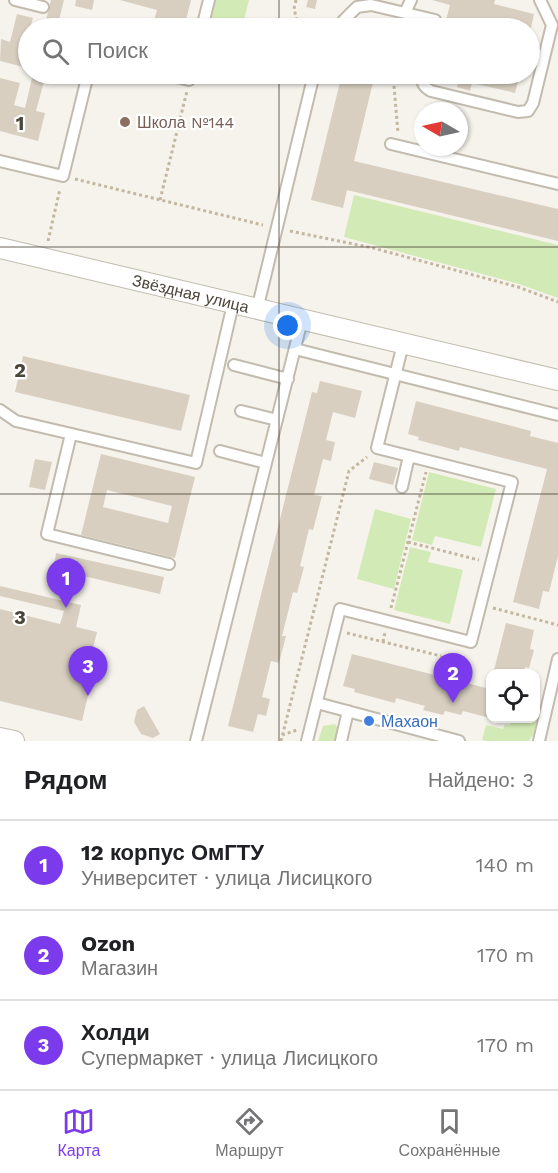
<!DOCTYPE html>
<html lang="ru">
<head>
<meta charset="utf-8">
<style>
  :root { --surface:#fff; --page:#f2f2f2; --text:#202124; --muted:#757577; --line:#e0e0e0; --accent:#7c3aed }
  body { margin:0; font-family:"Work Sans",sans-serif; background:var(--page); color:var(--text) }
  .controls { position:absolute; right:18px; bottom:18px; display:grid; overflow:hidden; border-radius:12px; box-shadow:0 2px 4px #0004 }
  .controls button { width:54px; height:54px; display:grid; place-items:center; padding:0; border:0; border-bottom:2px solid var(--line); background:var(--surface); color:var(--text); font:30px sans-serif }
  .compass { position:absolute; left:414px; top:102px; width:54px; height:54px; border-radius:50%; background:var(--surface); box-shadow:0 2px 4px #0004; rotate:279deg }
  .you { position:absolute; left:288px; top:326px; width:21px; height:21px; margin:-15px; border:4px solid #fff; border-radius:50%; background:#1a73e8; box-shadow:0 0 0 9px #1a73e833 }
  .badge { display:grid; place-items:center; width:39px; height:39px; border-radius:50%; background:var(--accent); color:#fff; font-size:20px; font-weight:700 }
  .pin { position:absolute; translate:-50% -50px; filter:drop-shadow(0 2px 3px #0008) }
  .pin::after { content:''; position:absolute; top:32px; width:21px; height:18px; background:inherit; clip-path:polygon(0 0,100% 0,50% 100%) }
  .list { margin:0; padding:0; list-style:none }
  h2 { display:flex; justify-content:space-between; align-items:center; height:78px; margin:0; padding:0 24px; font-size:26px }
  h2 small { font-size:20px; font-weight:400; color:var(--muted) }
  .list li { display:grid; grid-template-columns:39px 1fr auto; gap:18px; align-items:center; box-sizing:border-box; height:90px; padding:0 24px; border-top:2px solid var(--line) }
  .list b { display:block; font-size:22px; white-space:nowrap }
  .list p { margin:0; font-size:20px; white-space:nowrap; color:var(--muted) }
  .list em { font-size:20px; font-style:normal; color:var(--muted) }
  .icon { flex:none; width:33px; height:33px; fill:none; stroke:currentColor; stroke-width:2; stroke-linecap:round; stroke-linejoin:round }
  .map { position:relative; flex:none; width:558px; height:741px; overflow:hidden }
  .search { position:absolute; background:var(--surface); box-shadow:0 2px 4px #0004; left:18px; right:18px; top:18px; height:66px; display:flex; align-items:center; gap:15px; box-sizing:border-box; padding:0 21px; border-radius:33px; color:var(--muted); font-size:22px }
  .sheet { height:348px; background:var(--surface) }
  nav { display:flex; justify-content:space-around; align-items:center; box-sizing:border-box; height:84px; border-top:2px solid var(--line); background:var(--surface); font-size:16px; color:var(--muted) }
  nav a { display:grid; justify-items:center; gap:3px }
  nav .on { color:var(--accent) }
  .map>svg:first-child { display:block }
  .green { fill:#d2eab5 }
  .building { fill:#d8cfc1; fill-rule:evenodd }
  .lines { fill:none; stroke-linecap:round; stroke-linejoin:round }
  .service-casing { stroke:#c2bbae; stroke-width:14 }
  .minor-casing { stroke:#c2bbae; stroke-width:22 }
  .path { stroke:#c4b79f; stroke-width:3; stroke-dasharray:3 3; stroke-linecap:butt }
  .service { stroke:#fff; stroke-width:10 }
  .minor { stroke:#fff; stroke-width:20 }
  .grid { fill:none; stroke:#4b4439; stroke-width:1.5; stroke-opacity:0.55 }
  .education-dot { fill:#8d6e63; stroke:#fff; stroke-width:2 }
  .shop-dot { fill:#3f7fe0; stroke:#fff; stroke-width:2 }
  .labels { text-anchor:middle; dominant-baseline:central; stroke-width:4.5; stroke-linejoin:round; paint-order:stroke }
  .education-label { font-size:16px; fill:#785e54; stroke:#fff; text-anchor:start }
  .street-label { font-size:16px; fill:#4b4439; stroke:#fff }
  .shop-label { font-size:16px; fill:#366cbe; stroke:#fff; text-anchor:start }
  .grid-label { font-size:20px; text-anchor:middle; font-weight:bold; fill:#4b4439; stroke:#fff; stroke-width:4.5; stroke-linejoin:round; paint-order:stroke }
</style>
</head>
<body>
<div class="map">
<svg width="558" height="741" viewBox="0 0 558 741">
  <rect width="100%" height="100%" fill="#f6f3ec"/>
  <path class="green" d="M 216,0 L 249,0 L 242,28 L 209,28 Z
    M 354,195 L 558,245 L 558,298 L 519,284 L 344,237 Z
    M 429,472 L 496,489 L 481,547 L 435,536 L 432,545 L 412,540 Z
    M 375,509 L 411,519 L 394,589 L 357,579 Z
    M 410,547 L 431,552 L 428,562 L 463,570 L 450,624 L 394,610 Z
    M 536,710 L 539,711 L 533,735 L 529,741 L 487,741 L 482,740 L 486,725 L 503,729 L 505,724 L 510,725 L 512,719 L 536,718 Z
    M 335,724 L 340,732 L 338,741 L 318,741 L 323,726 Z"/>
  <path class="building" d="M 51,0 L 64,0 L 57,28 L 44,28 Z
    M 76,0 L 94,0 L 92,10 L 75,6 Z
    M 120,0 L 191,0 L 184,28 L 152,28 L 157,10 Z
    M 308,0 L 317,0 L 315,9 L 306,7 Z
    M 432,0 L 495,0 L 494,4 L 534,14 L 531,28 L 444,28 L 450,5 Z
    M 17,14 L 33,18 L 30,28 L 28,28 L 28,36 L 23,57 L 28,59 L 28,68 L 0,61 L 1,39 L 10,42 Z
    M 33,74 L 46,74 L 36,111 L 45,113 L 38,141 L 0,131 L 0,78 L 20,83 L 14,105 L 25,108 Z
    M 342,74 L 375,74 L 354,161 L 558,209 L 558,241 L 347,190 L 343,208 L 311,200 Z
    M 435,74 L 520,74 L 515,93 L 472,83 L 470,91 L 457,87 L 459,80 Z
    M 23,356 L 190,395 L 181,431 L 15,392 Z
    M 320,381 L 362,391 L 355,418 L 333,412 L 326,440 L 335,442 L 331,461 L 323,459 L 314,495 L 322,496 L 313,530 L 309,529 L 300,566 L 304,567 L 297,593 L 293,592 L 282,636 L 286,636 L 279,663 L 271,661 L 262,697 L 270,699 L 266,716 L 258,714 L 253,732 L 228,726 L 312,392 L 317,393 Z
    M 416,401 L 531,431 L 530,436 L 558,443 L 558,556 L 549,592 L 543,591 L 539,609 L 513,602 L 547,469 L 460,447 L 459,451 L 418,440 L 419,437 L 408,434 Z
    M 101,454 L 195,477 L 175,558 L 81,535 ZM 107,490 L 172,506 L 168,523 L 103,507 Z
    M 35,459 L 52,462 L 45,490 L 29,487 Z
    M 374,462 L 398,468 L 393,485 L 369,479 Z
    M 56,553 L 164,577 L 160,594 L 54,569 Z
    M 0,586 L 81,605 L 76,627 L 97,632 L 87,673 L 93,674 L 82,721 L 0,701 L 0,609 L 60,624 L 64,611 L 0,596 Z
    M 506,623 L 534,630 L 530,649 L 534,650 L 529,668 L 525,667 L 523,674 L 493,674 Z
    M 352,654 L 490,689 L 490,718 L 463,711 L 461,715 L 445,711 L 443,715 L 423,710 L 425,706 L 396,698 L 395,703 L 354,692 L 355,689 L 343,686 Z
    M 144,706 L 160,734 L 153,738 L 141,734 L 134,722 L 137,710 Z"/>
  <g class="lines">
    <g class="service-casing">
      <path id="service" d="M 15,0 L 43,7
        M 405,13 L 411,0
        M 202,28 L 209,0
        M 338,28 L 344,20 L 357,7 L 371,5 L 435,20 L 433,28
        M 164,74 L 189,80 L 191,74
        M 422,74 C 421,82 423,87 431,91 L 518,112 L 528,111 L 533,103 L 552,25 L 540,0
        M 391,144 L 558,184
        M 0,161 L 63,176 L 88,74
        M 257,310 L 314,74
        M 295,349 L 558,415
        M 234,365 L 288,379
        M 0,410 L 16,421 L 196,463 L 233,304
        M 241,411 L 277,420
        M 71,434 L 47,534 L 169,564
        M 220,451 L 266,463
        M 402,487 L 409,456
        M 317,703 L 459,741
        M 196,741 L 302,320
        M 307,741 L 340,609 L 471,642 L 512,482 L 377,448 L 403,344
        M 341,741 L 348,711
        M 539,741 L 558,659"/>
    </g>
    <g class="minor-casing">
      <g id="minor">
        <path id="s1" d="M 0,248 L 558,380"/>
        <path d="M 0,738 L 14,741"/>
      </g>
    </g>
    <path class="path" d="M 296,0 L 294,9 L 299,28
      M 393,74 L 398,133
      M 75,179 L 263,225
      M 160,200 L 187,91
      M 290,231 L 373,248 L 518,287 L 558,302
      M 48,241 L 60,189
      M 408,542 L 479,560
      M 391,608 L 426,472
      M 493,608 L 558,625
      M 347,633 L 441,656
      M 383,642 L 385,632
      M 282,735 L 297,730
      M 281,741 L 349,471 L 367,457"/>
    <use href="#service" class="service"/>
    <use href="#minor" class="minor"/>
  </g>
  <path class="grid" d="M 279,0 L 279,28M 279,74 L 279,741M 0,247 L 558,247M 0,494 L 558,494"/>
  <circle class="education-dot" cx="125" cy="122" r="6"/>
  <circle class="shop-dot" cx="369" cy="721" r="6"/>
  <g class="labels">
    <g class="education-label">
      <text x="137" y="122">Школа №144</text>
    </g>
    <g class="street-label">
      <text stroke="none"><textPath href="#s1" startOffset="196">Звёздная улица</textPath></text>
    </g>
    <g class="shop-label">
      <text x="381" y="721">Махаон</text>
    </g>
  </g>
  <g class="grid-label">
    <text x="20" y="130">1</text>
    <text x="20" y="377">2</text>
    <text x="20" y="624">3</text>
  </g>
</svg>
<div class="controls">
<button><svg class="icon" aria-label="locate" viewBox="0 0 24 24"><circle cx="12" cy="12" r="6"/><path d="M12 2v4M12 18v4M2 12h4M18 12h4"/></svg></button>
</div>
<svg class="compass" viewBox="-18 -18 36 36"><path d="M0-13l5 13h-10z" fill="#e53935"/><path d="M0 13l5-13h-10z" fill="#757577"/></svg>
<div class="you"></div>
<div class="pin badge" style="left:66px;top:608px">1</div>
<div class="pin badge" style="left:453px;top:703px">2</div>
<div class="pin badge" style="left:88px;top:696px">3</div>
<div class="search"><svg class="icon" aria-label="search" viewBox="0 0 24 24"><circle cx="10" cy="10" r="6"/><path d="M15 15l6 6"/></svg>Поиск</div>
</div>
<section class="sheet">
<h2>Рядом<small>Найдено: 3</small></h2>
<ul class="list">
<li><span class="badge">1</span><div><b>12 корпус ОмГТУ</b><p>Университет · улица Лисицкого</p></div><em>140 m</em></li>
<li><span class="badge">2</span><div><b>Ozon</b><p>Магазин</p></div><em>170 m</em></li>
<li><span class="badge">3</span><div><b>Холди</b><p>Супермаркет · улица Лисицкого</p></div><em>170 m</em></li>
</ul>
</section>
<nav>
<a class="on"><svg class="icon" aria-label="map" viewBox="0 0 24 24"><path d="M3 6l6-2 6 2 6-2v14l-6 2-6-2-6 2zM9 4v14M15 6v14"/></svg>Карта</a>
<a><svg class="icon" aria-label="directions" viewBox="0 0 24 24"><path d="M12 3l9 9-9 9-9-9zM9 14v-3h6M13 9l2 2-2 2"/></svg>Маршрут</a>
<a><svg class="icon" aria-label="saved" viewBox="0 0 24 24"><path d="M7 4h10v16l-5-4-5 4z"/></svg>Сохранённые</a>
</nav>
</body>
</html>
